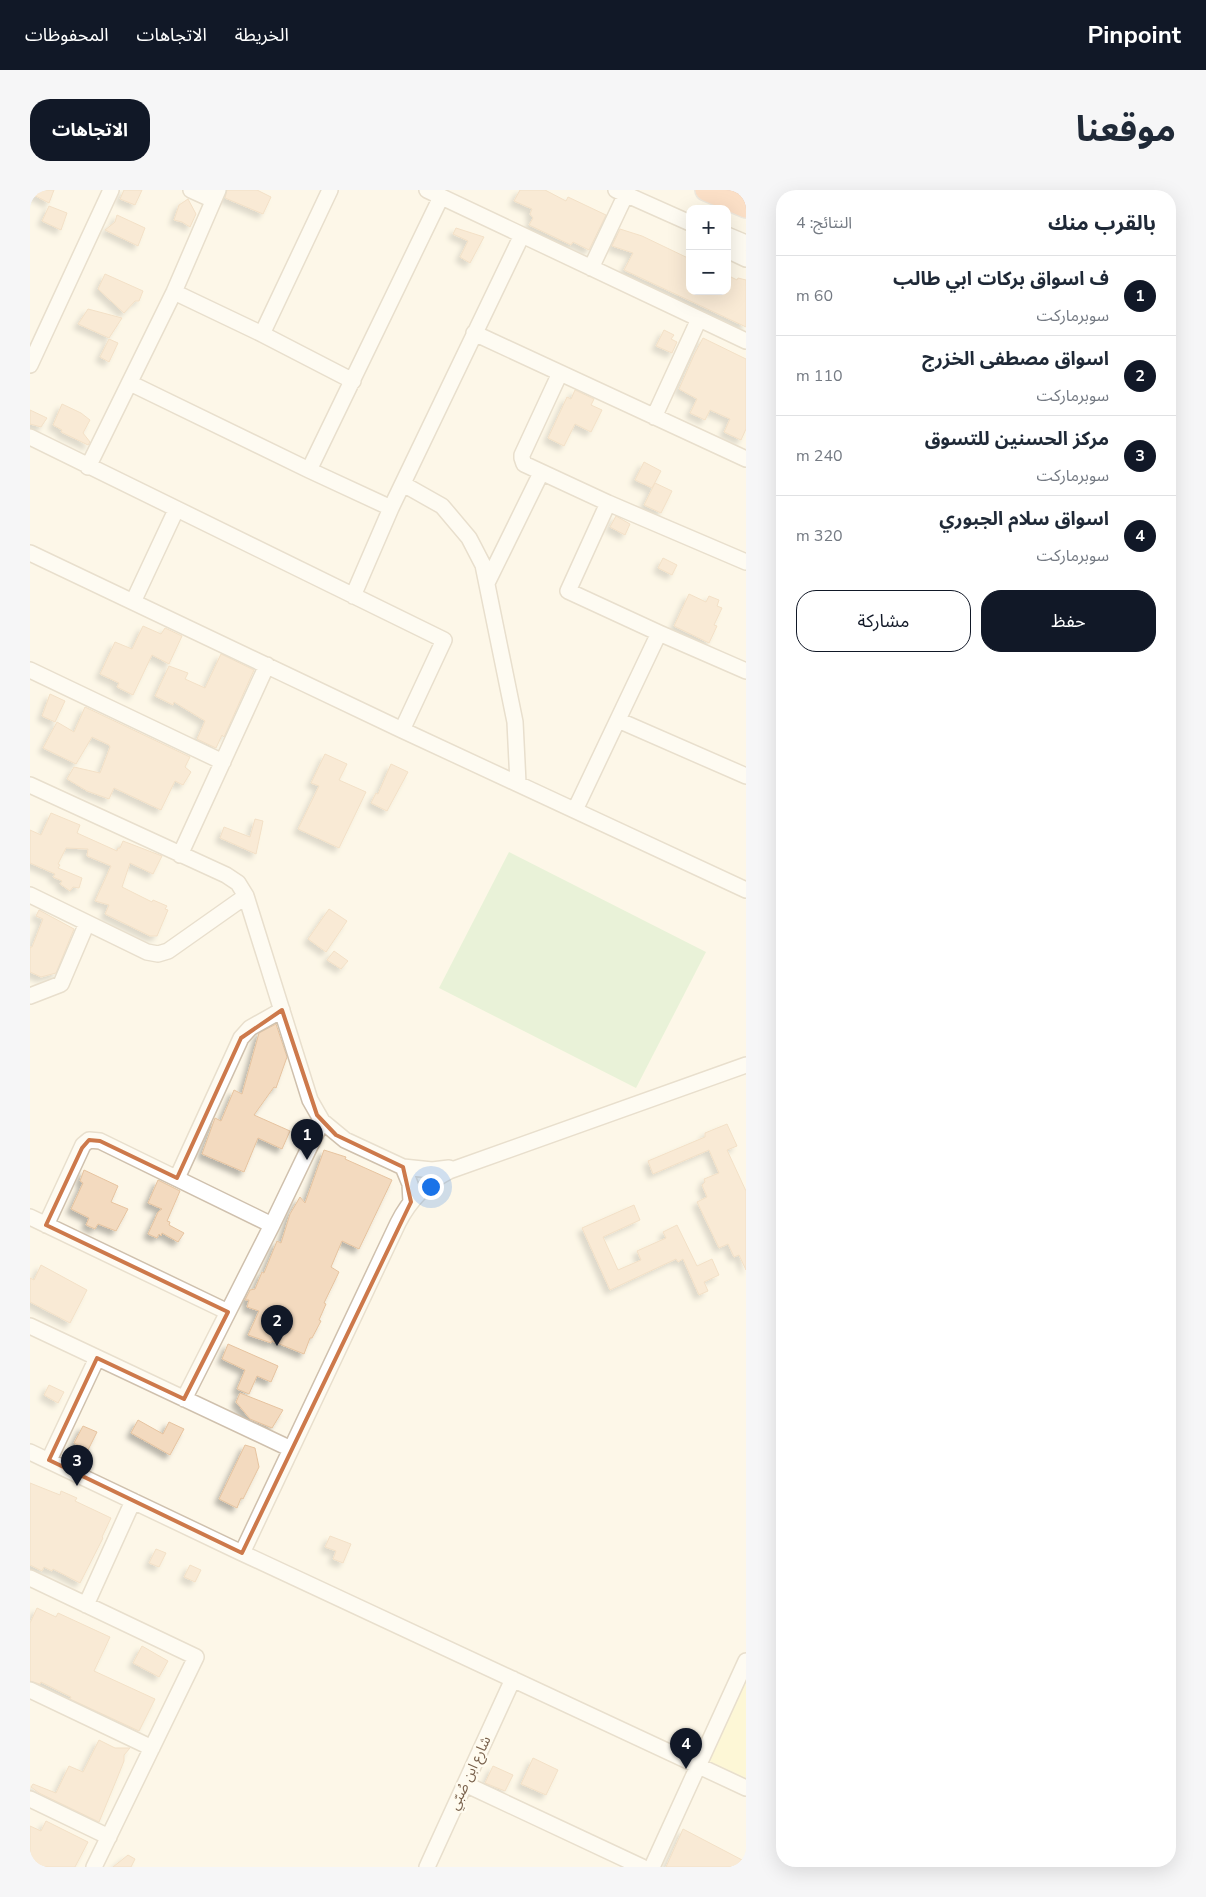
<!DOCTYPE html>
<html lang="ar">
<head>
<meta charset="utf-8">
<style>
  :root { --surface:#fff; --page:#f6f6f7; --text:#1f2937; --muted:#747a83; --line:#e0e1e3; --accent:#111827 }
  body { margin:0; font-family:"Nunito Sans","Noto Sans Arabic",sans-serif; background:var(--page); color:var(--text); direction:rtl }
  .controls { position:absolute; right:15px; top:15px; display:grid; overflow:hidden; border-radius:10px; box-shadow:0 5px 20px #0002 }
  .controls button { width:45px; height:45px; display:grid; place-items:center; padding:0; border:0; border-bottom:1px solid var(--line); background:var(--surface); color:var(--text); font:25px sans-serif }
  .you { position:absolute; left:400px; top:996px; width:18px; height:18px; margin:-12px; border:4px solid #fff; border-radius:50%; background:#1a73e8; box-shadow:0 0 0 8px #1a73e833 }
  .badge { display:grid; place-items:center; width:32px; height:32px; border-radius:50%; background:var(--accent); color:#fff; font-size:16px; font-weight:700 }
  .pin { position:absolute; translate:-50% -41px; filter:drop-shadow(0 1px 2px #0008) }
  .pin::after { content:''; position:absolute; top:26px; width:18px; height:15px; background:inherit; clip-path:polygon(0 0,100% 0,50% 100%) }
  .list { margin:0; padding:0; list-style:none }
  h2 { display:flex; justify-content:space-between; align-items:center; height:65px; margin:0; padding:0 20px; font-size:21px }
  h2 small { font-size:16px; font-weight:400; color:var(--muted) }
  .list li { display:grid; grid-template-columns:32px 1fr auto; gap:15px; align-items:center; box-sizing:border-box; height:80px; padding:0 20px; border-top:1px solid var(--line) }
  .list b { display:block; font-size:19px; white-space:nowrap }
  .list p { margin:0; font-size:16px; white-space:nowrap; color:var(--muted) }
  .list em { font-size:16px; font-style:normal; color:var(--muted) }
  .actions { display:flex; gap:10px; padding:15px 20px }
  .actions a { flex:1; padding:11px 0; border:1px solid var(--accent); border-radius:20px; text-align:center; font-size:18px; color:var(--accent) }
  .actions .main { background:var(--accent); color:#fff }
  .map { position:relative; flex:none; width:716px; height:1677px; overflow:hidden; direction:ltr; border-radius:20px }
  header { display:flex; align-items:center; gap:30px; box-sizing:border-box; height:70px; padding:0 25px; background:var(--accent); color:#fff }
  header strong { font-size:24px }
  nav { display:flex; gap:28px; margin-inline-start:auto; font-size:18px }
  .intro { display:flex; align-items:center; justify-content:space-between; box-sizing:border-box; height:120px; padding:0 30px }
  h1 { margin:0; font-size:35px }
  .button { padding:12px 22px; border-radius:20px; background:var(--accent); color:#fff; font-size:18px; font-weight:700 }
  main { display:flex; gap:30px; padding:0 30px }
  aside { flex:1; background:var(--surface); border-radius:20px; box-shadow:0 5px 20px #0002 }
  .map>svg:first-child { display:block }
  .green { fill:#d0ecc5 }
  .sand { fill:#fdf7c2 }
  .building { fill:#f3dabf; stroke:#e6c39f; filter:url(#shadow) }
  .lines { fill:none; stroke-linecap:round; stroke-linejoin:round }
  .minor-casing { stroke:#cfc0ad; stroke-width:18 }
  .highway-casing { stroke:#dcd6d0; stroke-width:24 }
  .minor { stroke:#fff; stroke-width:15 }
  .highway { stroke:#f8c09e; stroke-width:21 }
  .marked { fill:none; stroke:#cd794b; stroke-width:4; stroke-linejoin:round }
  .labels { text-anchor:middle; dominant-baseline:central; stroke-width:5; stroke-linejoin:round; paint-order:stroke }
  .street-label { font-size:14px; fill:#78604b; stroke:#fffbef }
</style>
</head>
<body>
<header>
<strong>Pinpoint</strong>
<nav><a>الخريطة</a><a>الاتجاهات</a><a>المحفوظات</a></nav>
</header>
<div class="intro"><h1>موقعنا</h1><a class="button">الاتجاهات</a></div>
<main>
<aside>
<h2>بالقرب منك<small>النتائج: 4</small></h2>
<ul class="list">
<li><span class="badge">1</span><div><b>ف اسواق بركات ابي طالب</b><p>سوبرماركت</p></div><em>60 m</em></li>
<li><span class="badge">2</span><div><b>اسواق مصطفى الخزرج</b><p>سوبرماركت</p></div><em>110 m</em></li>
<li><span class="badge">3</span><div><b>مركز الحسنين للتسوق</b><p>سوبرماركت</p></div><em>240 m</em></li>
<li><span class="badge">4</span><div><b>اسواق سلام الجبوري</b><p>سوبرماركت</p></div><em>320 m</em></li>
</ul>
<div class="actions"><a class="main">حفظ</a><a>مشاركة</a></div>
</aside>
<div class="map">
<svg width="716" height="1677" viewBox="0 0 716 1677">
  <defs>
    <filter id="shadow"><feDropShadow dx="-4.5" dy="4.5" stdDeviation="2.5" flood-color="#0004"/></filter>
  </defs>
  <rect width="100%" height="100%" fill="#fdf7e8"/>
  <path class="green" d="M 479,662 L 676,762 L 606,898 L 409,798 Z"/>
  <path class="sand" d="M 716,1475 L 716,1598 L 668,1576 Z"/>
  <path class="building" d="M 0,0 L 24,0 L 19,13 L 0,3 Z
    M 94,0 L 112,0 L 105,15 L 90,9 Z
    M 197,0 L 227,0 L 241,7 L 233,24 L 195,8 Z
    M 490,0 L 515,0 L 536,11 L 538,7 L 576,25 L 559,60 L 543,52 L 541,55 L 499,35 L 503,28 L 500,24 L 502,19 L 484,11 Z
    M 158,9 L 166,24 L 160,37 L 152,32 L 144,30 L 149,15 Z
    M 19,16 L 37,23 L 31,40 L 12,31 Z
    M 87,25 L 115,38 L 108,56 L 75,40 L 85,32 Z
    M 426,38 L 454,47 L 440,73 L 430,67 L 438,51 L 423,44 Z
    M 590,39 L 612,46 L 660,69 L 660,101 L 697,101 L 697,85 L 707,90 L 708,88 L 716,90 L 716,137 L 594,80 L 603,63 L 582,56 Z
    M 75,84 L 113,101 L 109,111 L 105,111 L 94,123 L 68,99 Z
    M 58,119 L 92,128 L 79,148 L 48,134 Z
    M 634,140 L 644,145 L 641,149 L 647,152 L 642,163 L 626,156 Z
    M 673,148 L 716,169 L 716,239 L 711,250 L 694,242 L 700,229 L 680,220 L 675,230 L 660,223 L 667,209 L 649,199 L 664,165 Z
    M 79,149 L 88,153 L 79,172 L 70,167 Z
    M 545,200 L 564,209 L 561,215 L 572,220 L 561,242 L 545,234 L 534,256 L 518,248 L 537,207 L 541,209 Z
    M 32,214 L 51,223 L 60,230 L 53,243 L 60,252 L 58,255 L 31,242 L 32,240 L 23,235 Z
    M 0,220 L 17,228 L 11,237 L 0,234 Z
    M 614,272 L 631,281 L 622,298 L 605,290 Z
    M 625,293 L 642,301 L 631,323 L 614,315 Z
    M 586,326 L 600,334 L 595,345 L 580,337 Z
    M 633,368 L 647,375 L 642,385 L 628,378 Z
    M 659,404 L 676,412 L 679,406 L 689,410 L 687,416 L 692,418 L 684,435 L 687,436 L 679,453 L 644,436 Z
    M 113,436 L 131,444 L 135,438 L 152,446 L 139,474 L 122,465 L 103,505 L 87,497 L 89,493 L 70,484 L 85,452 L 102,459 Z
    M 191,464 L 224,480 L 194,547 L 192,545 L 186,558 L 167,549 L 175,531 L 144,512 L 143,515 L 125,506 L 139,476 L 158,483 L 155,489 L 175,498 Z
    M 20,504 L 35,511 L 25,532 L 12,526 Z
    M 55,517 L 160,567 L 155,577 L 161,582 L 153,595 L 145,591 L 131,620 L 84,598 L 79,609 L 57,601 L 37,589 L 44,577 L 70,583 L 80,557 L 79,555 L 62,547 L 46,574 L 13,558 L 27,532 L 44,542 Z
    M 295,564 L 317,574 L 309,590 L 336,602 L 309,658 L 268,639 L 289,596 L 281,593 Z
    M 361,574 L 378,582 L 357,621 L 341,613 L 346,603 L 348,604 Z
    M 21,623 L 50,635 L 47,643 L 87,661 L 88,658 L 90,658 L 93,651 L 132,666 L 123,684 L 100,673 L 92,697 L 122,712 L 123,710 L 137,716 L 135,719 L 138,720 L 127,746 L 120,746 L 75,724 L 79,715 L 65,711 L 81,676 L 57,666 L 58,659 L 36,658 L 28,674 L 30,675 L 28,678 L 52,688 L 49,698 L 43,697 L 40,701 L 30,694 L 32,691 L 23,687 L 25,684 L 0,673 L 0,640 L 11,645 Z
    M 225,629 L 233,631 L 226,664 L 190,648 L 194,637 L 220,647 Z
    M 299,719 L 317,731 L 296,762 L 278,749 Z
    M 9,720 L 44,739 L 26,783 L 11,787 L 0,782 L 0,757 L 2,757 L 13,729 L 6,726 Z
    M 304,761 L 318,771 L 311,779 L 297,770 Z
    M 246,834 L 257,867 L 246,898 L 244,897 L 224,925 L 260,941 L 252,959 L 228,948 L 214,982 L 172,964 L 185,928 L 191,931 L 204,900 L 212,904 L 229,843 Z
    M 697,934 L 707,956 L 697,960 L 716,1001 L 716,1080 L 709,1065 L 704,1067 L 698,1054 L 689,1058 L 667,1012 L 677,1007 L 672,995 L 675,992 L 674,989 L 689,983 L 679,960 L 623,984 L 618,971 L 675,947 L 675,943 Z
    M 294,960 L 316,967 L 315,969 L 362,990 L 329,1059 L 312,1051 L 301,1077 L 309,1082 L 294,1113 L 296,1114 L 289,1130 L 291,1131 L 282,1148 L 280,1148 L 274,1164 L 242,1151 L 241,1153 L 218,1145 L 229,1121 L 217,1117 L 219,1110 L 215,1110 L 220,1100 L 225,1099 L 232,1082 L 234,1083 L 247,1051 L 251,1053 L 260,1024 L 270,1007 L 275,1013 Z
    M 54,980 L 88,996 L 81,1012 L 98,1019 L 86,1041 L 68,1034 L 65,1039 L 56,1035 L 59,1028 L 41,1019 L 53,993 L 50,991 Z
    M 128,990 L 150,1001 L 137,1031 L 140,1032 L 139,1035 L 154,1043 L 148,1052 L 132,1043 L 131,1046 L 129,1044 L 127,1048 L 118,1044 L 128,1022 L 132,1019 L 118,1013 Z
    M 604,1015 L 610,1030 L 573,1047 L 588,1080 L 611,1070 L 607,1061 L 636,1048 L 633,1042 L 647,1035 L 667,1076 L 682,1069 L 689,1085 L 674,1092 L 678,1101 L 669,1105 L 653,1069 L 648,1072 L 646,1069 L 580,1100 L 552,1038 Z
    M 11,1075 L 57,1100 L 40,1133 L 0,1112 L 0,1088 L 4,1090 Z
    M 198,1154 L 248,1176 L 241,1192 L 227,1186 L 219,1204 L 207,1199 L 215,1180 L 192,1169 Z
    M 19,1195 L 34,1202 L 28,1213 L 14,1205 Z
    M 210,1203 L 253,1220 L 242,1238 L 220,1229 L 206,1212 Z
    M 108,1230 L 133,1244 L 139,1232 L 154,1239 L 140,1265 L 101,1243 Z
    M 53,1236 L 67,1242 L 58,1260 L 44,1253 Z
    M 215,1255 L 225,1258 L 229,1277 L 213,1309 L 211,1308 L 207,1318 L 189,1309 Z
    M 0,1293 L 30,1305 L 31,1301 L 47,1308 L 45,1311 L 81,1328 L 72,1347 L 73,1348 L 50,1393 L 23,1379 L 22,1381 L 14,1377 L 12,1381 L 0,1375 Z
    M 300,1346 L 321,1354 L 313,1373 L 303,1369 L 306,1361 L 295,1357 Z
    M 126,1359 L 136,1363 L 129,1377 L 119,1373 Z
    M 160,1375 L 171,1380 L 165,1392 L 154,1387 Z
    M 7,1418 L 26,1427 L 28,1423 L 80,1447 L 64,1481 L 125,1509 L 109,1541 L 40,1509 L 41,1507 L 11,1492 L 10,1494 L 0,1491 L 0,1433 Z
    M 112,1456 L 138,1471 L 129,1487 L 103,1473 Z
    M 69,1550 L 85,1558 L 100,1558 L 94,1565 L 94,1571 L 88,1586 L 69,1632 L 9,1603 L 1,1597 L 3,1594 L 26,1603 L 39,1576 L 53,1582 Z
    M 503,1568 L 528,1580 L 516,1605 L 491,1594 Z
    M 463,1576 L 483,1585 L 475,1601 L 455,1593 Z
    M 16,1631 L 58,1652 L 45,1677 L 6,1677 L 0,1674 L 0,1636 L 11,1641 Z
    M 653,1639 L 716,1672 L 716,1677 L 636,1677 Z
    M 98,1665 L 105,1669 L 101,1677 L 83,1677 Z"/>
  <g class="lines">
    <g class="minor-casing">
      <path id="minor" d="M 161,0 L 183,10
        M 397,0 L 716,151
        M 586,0 L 660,33
        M 697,45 L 716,53
        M 697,60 L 716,69
        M 561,78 L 596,4
        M 144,102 L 232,144 L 323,191
        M 444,143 L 716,269
        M 232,144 L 300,0
        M 0,175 L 81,0
        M 530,183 L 492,265 L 492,268 L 494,274 L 578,313 L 716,372
        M 100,193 L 279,280 L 361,318
        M 624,227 L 669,129
        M 0,247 L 414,450 L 372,540
        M 58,277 L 144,102 L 188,0
        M 279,280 L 411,7
        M 373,294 L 412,316 L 439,348 L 453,375 L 485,532 L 488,593
        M 578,313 L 538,401 L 629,443 L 716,481
        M 0,363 L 372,540 L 716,700
        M 457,393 L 511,283
        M 323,406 L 361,318 L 492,45
        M 103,412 L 146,320
        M 0,480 L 193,572
        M 588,530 L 716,586
        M 0,595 L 196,685 L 208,693 L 216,706 L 280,910 L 292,931 L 315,950 L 373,977 L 402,980 L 419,978
        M 545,620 L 629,443
        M 150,665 L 237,475
        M 0,705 L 117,762 L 128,764 L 138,761 L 216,706
        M 0,806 L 31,794 L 57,733
        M 373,977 L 380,994 L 381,1012
        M 147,988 L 211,848 L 220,838 L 252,820
        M 0,1027 L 198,1122
        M 16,1035 L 53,955 L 59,950 L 70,951 L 242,1035
        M 0,1136 L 261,1259
        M 154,1209 L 242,1035 L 292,931
        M 0,1262 L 212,1363 L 716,1598
        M 19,1270 L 67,1168
        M 212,1363 L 368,1033 C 380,1009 396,993 419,981 L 716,875
        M 0,1388 L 166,1467 L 64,1677
        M 56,1415 L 103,1311
        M 0,1500 L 122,1558
        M 435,1594 L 612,1677
        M 0,1609 L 79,1647
        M 397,1677 L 483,1489
        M 622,1677 L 716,1471"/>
    </g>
    <g class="highway-casing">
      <path id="highway" d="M 676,0 L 716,17"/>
    </g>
    <use href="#minor" class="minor"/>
    <use href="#highway" class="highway"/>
  </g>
  <path d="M0 0H716V1677H0ZM 252,820 L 287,925 L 306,945 L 373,977 L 381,1012 L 212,1363 L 19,1270 L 67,1168 L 154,1209 L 198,1122 L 16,1035 L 52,958 L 59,950 L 70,951 L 147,988 L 211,848 Z" fill="#fdf7e8" fill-opacity=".55" fill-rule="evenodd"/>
  <path class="marked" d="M 252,820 L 287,925 L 306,945 L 373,977 L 381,1012 L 212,1363 L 19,1270 L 67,1168 L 154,1209 L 198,1122 L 16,1035 L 52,958 L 59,950 L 70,951 L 147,988 L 211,848 Z"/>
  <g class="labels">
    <g class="street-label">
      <text transform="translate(440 1583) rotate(-65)">شارع ابن صُبّي</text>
    </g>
  </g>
</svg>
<div class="controls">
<button>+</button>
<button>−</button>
</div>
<div class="you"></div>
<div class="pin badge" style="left:277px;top:970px">1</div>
<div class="pin badge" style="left:247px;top:1156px">2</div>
<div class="pin badge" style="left:47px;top:1296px">3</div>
<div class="pin badge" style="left:656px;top:1579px">4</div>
</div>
</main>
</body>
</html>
